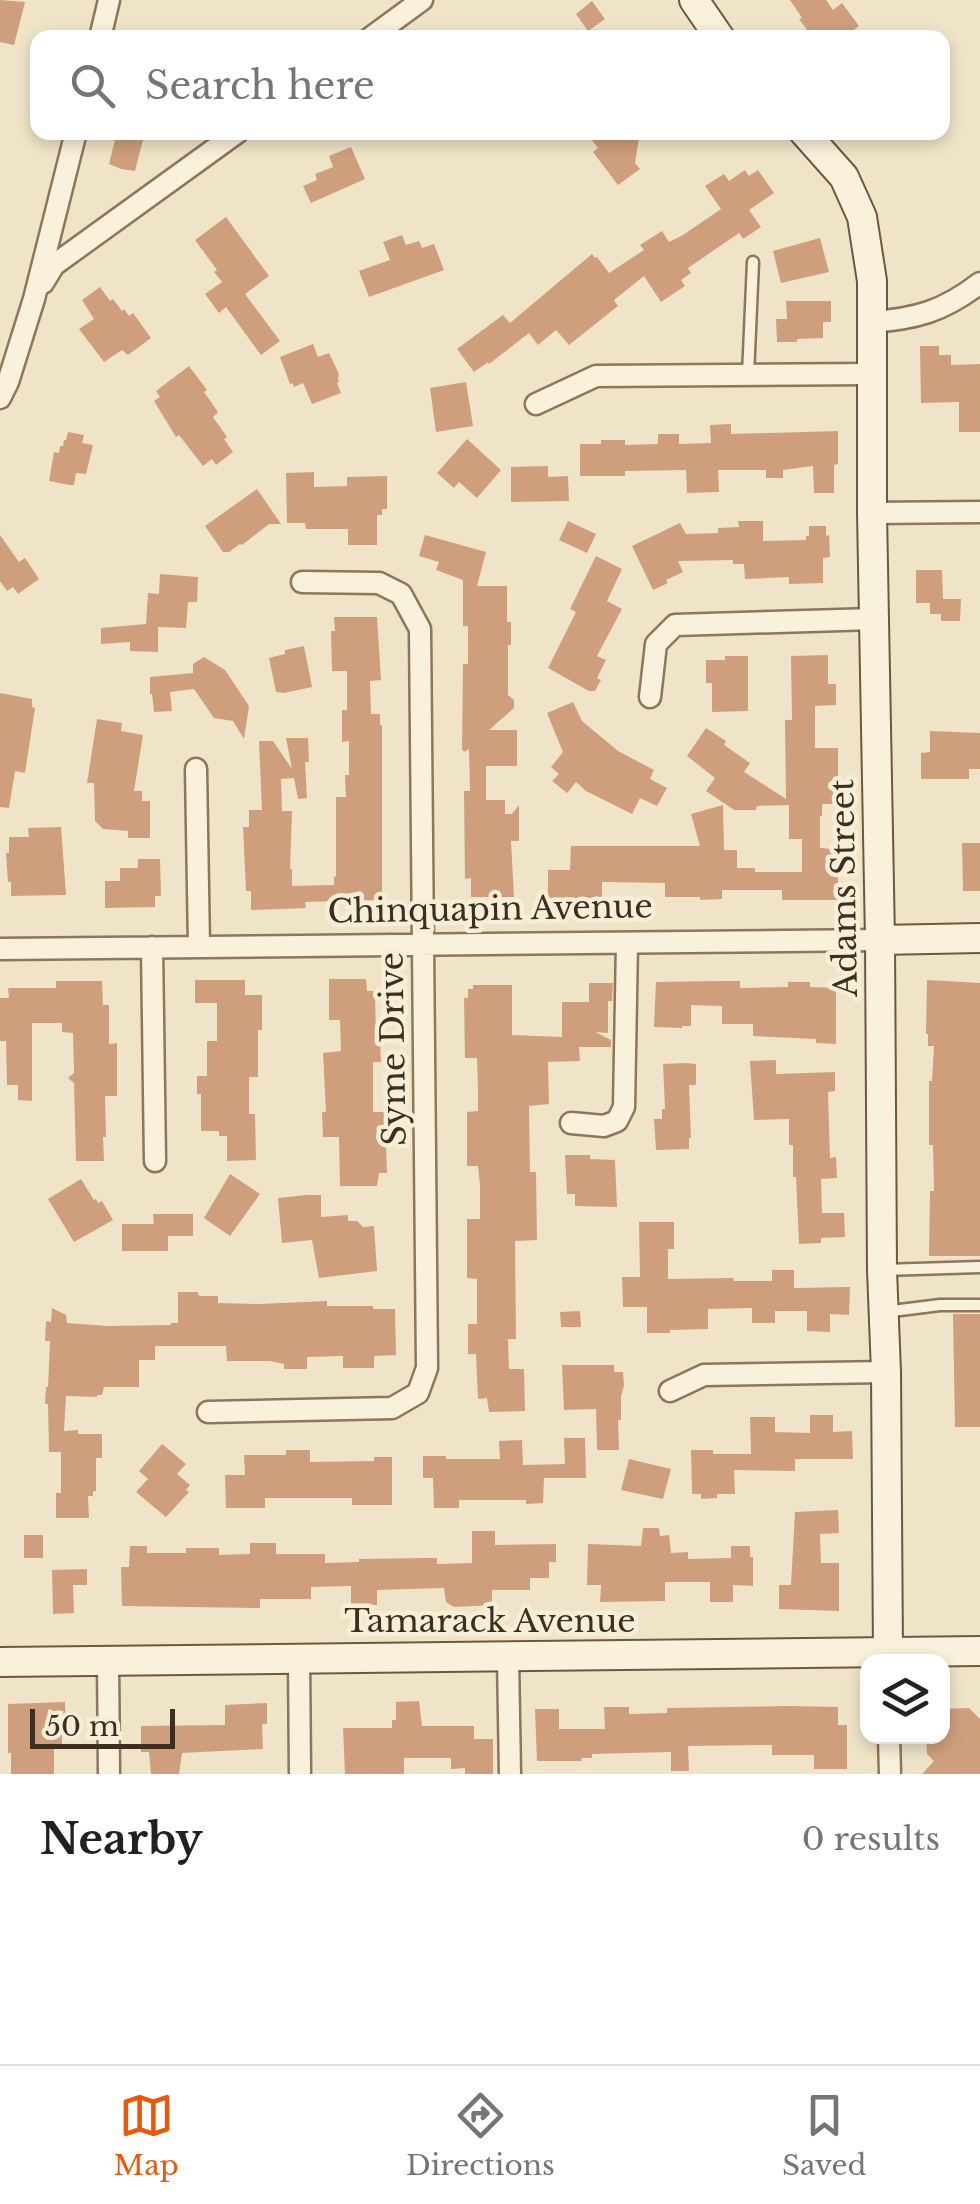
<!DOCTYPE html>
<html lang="en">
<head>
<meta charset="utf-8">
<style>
  :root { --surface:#fff; --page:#f2f2f2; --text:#202124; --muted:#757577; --line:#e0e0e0; --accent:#ea580c }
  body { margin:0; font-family:"Libre Baskerville",serif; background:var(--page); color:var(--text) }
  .controls { position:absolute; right:30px; bottom:30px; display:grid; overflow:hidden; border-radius:20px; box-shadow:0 5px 15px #0003 }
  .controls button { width:90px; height:90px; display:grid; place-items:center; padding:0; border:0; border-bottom:2px solid var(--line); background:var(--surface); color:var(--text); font:50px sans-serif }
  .scale { position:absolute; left:30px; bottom:25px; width:145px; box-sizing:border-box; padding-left:10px; border:5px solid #3d2e20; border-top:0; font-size:28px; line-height:35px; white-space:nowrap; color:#3d2e20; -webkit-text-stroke:8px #f7eed8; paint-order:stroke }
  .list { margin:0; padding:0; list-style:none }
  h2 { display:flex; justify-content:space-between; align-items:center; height:130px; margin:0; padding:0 40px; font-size:42px }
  h2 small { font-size:32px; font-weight:400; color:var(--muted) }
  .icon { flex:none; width:55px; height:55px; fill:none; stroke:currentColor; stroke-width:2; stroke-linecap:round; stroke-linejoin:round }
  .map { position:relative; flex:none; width:980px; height:1774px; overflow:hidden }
  .search { position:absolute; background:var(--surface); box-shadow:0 5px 15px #0003; left:30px; right:30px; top:30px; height:110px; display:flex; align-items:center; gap:25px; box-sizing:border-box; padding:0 35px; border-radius:20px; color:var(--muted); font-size:38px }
  .sheet { height:290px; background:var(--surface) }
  nav { display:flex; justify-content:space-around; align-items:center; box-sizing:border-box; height:140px; border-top:2px solid var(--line); background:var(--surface); font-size:28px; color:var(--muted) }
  nav a { display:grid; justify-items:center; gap:5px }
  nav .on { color:var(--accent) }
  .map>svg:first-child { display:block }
  .building { fill:#cf9f7d }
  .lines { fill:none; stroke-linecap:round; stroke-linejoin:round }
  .lane-casing { stroke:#8d765c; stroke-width:15 }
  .street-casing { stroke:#8d765c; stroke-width:25 }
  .secondary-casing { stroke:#6f573f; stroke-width:32 }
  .lane { stroke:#faf1dc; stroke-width:10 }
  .street { stroke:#faf1dc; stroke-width:20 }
  .secondary { stroke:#faf1dc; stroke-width:28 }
  .labels { text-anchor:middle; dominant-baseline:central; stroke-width:9; stroke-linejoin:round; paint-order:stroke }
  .street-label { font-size:32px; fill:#3d2e20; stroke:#f7eed8 }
</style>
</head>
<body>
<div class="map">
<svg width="980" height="1774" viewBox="0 0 980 1774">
  <rect width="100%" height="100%" fill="#f0e4c8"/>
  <path class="building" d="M 0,0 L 25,2 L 14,45 L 0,42 Z
    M 790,0 L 826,0 L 833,10 L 842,3 L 859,26 L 843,38 L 813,38 L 799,19 L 802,18 Z
    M 592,1 L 605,19 L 588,31 L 576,14 Z
    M 117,132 L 145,132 L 135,171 L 121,169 L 109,164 Z
    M 586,132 L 640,132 L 635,163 L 640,169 L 618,185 L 593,152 L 598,148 Z
    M 351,147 L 365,179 L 311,203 L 303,186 L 317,180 L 315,174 L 333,167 L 329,156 Z
    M 745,170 L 749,176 L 758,170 L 774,193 L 749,210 L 761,227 L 743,239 L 739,233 L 688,268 L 691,273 L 681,280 L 685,286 L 661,302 L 644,276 L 614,300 L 618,306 L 569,345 L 556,330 L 538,345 L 529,333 L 489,364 L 488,362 L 474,372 L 457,349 L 503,315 L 510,323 L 592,254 L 595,258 L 597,257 L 609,273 L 644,250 L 640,245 L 662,231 L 669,242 L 683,235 L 721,209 L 705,186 L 724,174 L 729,181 Z
    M 226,217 L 269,276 L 245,294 L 280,341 L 261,355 L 226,307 L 219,313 L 205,294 L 222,282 L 214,272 L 217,270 L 195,240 Z
    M 402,235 L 406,245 L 419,241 L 422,248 L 434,244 L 444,270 L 369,297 L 359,271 L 390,260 L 383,242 Z
    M 820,238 L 829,272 L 781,283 L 773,251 Z
    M 100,287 L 110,301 L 113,299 L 122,311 L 124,309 L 129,316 L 133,313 L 151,338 L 128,355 L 122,350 L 104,362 L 79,329 L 94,319 L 82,300 Z
    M 786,301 L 831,301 L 831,322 L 823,322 L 823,338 L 797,339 L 797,342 L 777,342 L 776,319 L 787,319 Z
    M 313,344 L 318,357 L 329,353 L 339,374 L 338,378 L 339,382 L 337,383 L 341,393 L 312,404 L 303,383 L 294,387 L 292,383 L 290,384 L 280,357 Z
    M 920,346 L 939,346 L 939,355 L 951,355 L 951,365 L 980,364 L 980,432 L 959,432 L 959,402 L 921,403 Z
    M 189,366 L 207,390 L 204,392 L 218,412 L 213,417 L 227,437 L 224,439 L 233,452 L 216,465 L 212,459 L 203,466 L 179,435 L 176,437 L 154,401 L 160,397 L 156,391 Z
    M 466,382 L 473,426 L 436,432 L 430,388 Z
    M 731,424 L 731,434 L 838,431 L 838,464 L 834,465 L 834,493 L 814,493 L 813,466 L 783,470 L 783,478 L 766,478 L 766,470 L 718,470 L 719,492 L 687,493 L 686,470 L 625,471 L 625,476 L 580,476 L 580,444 L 601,444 L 601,440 L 625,440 L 625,445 L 658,444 L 658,434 L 679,434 L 679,444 L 711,443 L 710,425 Z
    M 68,432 L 84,435 L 82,443 L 93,445 L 86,474 L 76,473 L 74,485 L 69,485 L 49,481 L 54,452 L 59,453 L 60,446 L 63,446 L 64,440 L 66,440 Z
    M 467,439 L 501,470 L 477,498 L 459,482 L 454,488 L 437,473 Z
    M 548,466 L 548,477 L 568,476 L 569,501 L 511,502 L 511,467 Z
    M 314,472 L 314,487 L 347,486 L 347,477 L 387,476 L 387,509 L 382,509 L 382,515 L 377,515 L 377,545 L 348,545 L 348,529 L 306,529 L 305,523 L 287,523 L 286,473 Z
    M 257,489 L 281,524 L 269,524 L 242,545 L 240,544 L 229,552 L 223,552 L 205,526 Z
    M 568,521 L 596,534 L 587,553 L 559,540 Z
    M 738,521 L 763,521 L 763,541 L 806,540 L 806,536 L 809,536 L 809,526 L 826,526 L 826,536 L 829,535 L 830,557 L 823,558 L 823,583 L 789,584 L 789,577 L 745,579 L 744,564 L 733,564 L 733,560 L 678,561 L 683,572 L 666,580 L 668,583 L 653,590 L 632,546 L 680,523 L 686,534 L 718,533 L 718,528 L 739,527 Z
    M 0,535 L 19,562 L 25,558 L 39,579 L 18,594 L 13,587 L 7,591 L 0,581 Z
    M 425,535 L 486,552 L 477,586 L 507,586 L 507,622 L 511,622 L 511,645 L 508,645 L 508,695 L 514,700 L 514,708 L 489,730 L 517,730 L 517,766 L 486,766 L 486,800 L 505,800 L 505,814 L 512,814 L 519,805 L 519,841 L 511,841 L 514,897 L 471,897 L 471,878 L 465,879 L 464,791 L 470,791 L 469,749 L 464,752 L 462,749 L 463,664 L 468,664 L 468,626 L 463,626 L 463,580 L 436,570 L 439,562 L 419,556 Z
    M 596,556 L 622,569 L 607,601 L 622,609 L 597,656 L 606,660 L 597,678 L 601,680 L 595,691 L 589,691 L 548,668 L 576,612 L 570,609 Z
    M 916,570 L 942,570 L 943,599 L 961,599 L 960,621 L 941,621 L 941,614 L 930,614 L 930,603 L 916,603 Z
    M 160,574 L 198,577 L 197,602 L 188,602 L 186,628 L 158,627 L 158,652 L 130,651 L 130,642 L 101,644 L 101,628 L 146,624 L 148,593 L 159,594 Z
    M 334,617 L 377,617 L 381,680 L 370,681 L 371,714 L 380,714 L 380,725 L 382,725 L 382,900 L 305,902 L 306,908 L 251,910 L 251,891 L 246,891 L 243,827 L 249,827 L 249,810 L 262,810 L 259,741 L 273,741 L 292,769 L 286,738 L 308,738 L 309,762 L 305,762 L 307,798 L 298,799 L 294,778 L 281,779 L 282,811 L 292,811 L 290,869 L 292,869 L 292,886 L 334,885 L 334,876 L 336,877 L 336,797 L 346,797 L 345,775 L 349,775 L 349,741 L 342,742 L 342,710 L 347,710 L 347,671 L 332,671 L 331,631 L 335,631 Z
    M 304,646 L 312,687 L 284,693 L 276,692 L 269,658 L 285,654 L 285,650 Z
    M 828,655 L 828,684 L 836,684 L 836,705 L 815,706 L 815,748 L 838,748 L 838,804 L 822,804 L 822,816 L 820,816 L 820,848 L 834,849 L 834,877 L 838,877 L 838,900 L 782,900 L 782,890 L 722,890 L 722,899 L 700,900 L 700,897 L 665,897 L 665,883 L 602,882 L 602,903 L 579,902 L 579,899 L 548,898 L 548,870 L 570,870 L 571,846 L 700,846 L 691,814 L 723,805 L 724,850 L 737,850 L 737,868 L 755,868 L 755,872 L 802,872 L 802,839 L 789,839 L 789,805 L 757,806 L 756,810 L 734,810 L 706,791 L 715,778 L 687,756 L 706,728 L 726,741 L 724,745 L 750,763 L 744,772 L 786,799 L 785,720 L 792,720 L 791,656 Z
    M 725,656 L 748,656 L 748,711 L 712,712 L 712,683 L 706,683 L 706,660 L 725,660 Z
    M 204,657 L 225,670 L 249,706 L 244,739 L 233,721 L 214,718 L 194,689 L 170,692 L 172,711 L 154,712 L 152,694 L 150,694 L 150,677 L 193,673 L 193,664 Z
    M 0,693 L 32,699 L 32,707 L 35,708 L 25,773 L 15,771 L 9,808 L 0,807 Z
    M 573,702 L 582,721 L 618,751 L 654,770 L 650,779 L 667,788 L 657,806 L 640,798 L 632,814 L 586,791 L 576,782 L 567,793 L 552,781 L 559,774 L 551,767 L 563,752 L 547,713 Z
    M 97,719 L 122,723 L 121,731 L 143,735 L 134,791 L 142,791 L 142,801 L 150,801 L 150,838 L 128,838 L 128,831 L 103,829 L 95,821 L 94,783 L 87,783 Z
    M 930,731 L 980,733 L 980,769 L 969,769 L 969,779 L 921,779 L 921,753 L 930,752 Z
    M 61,827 L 66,895 L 11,896 L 11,882 L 8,882 L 6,853 L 9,853 L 9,837 L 29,837 L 28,828 Z
    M 962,843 L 980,843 L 980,891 L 963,891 Z
    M 138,859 L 160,859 L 161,896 L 155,896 L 155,907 L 105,908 L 105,881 L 120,881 L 120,868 L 138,868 Z
    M 329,979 L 366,979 L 367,991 L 375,991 L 376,1037 L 380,1037 L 381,1062 L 373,1062 L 373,1112 L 385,1112 L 387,1173 L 379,1173 L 377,1186 L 340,1186 L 339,1137 L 323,1137 L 322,1112 L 326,1112 L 323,1053 L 341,1051 L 340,1020 L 329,1020 Z
    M 195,980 L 245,980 L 245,995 L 262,995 L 262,1030 L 258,1030 L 258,1077 L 249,1077 L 249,1114 L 255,1114 L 256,1160 L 227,1161 L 227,1136 L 219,1136 L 219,1131 L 201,1131 L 201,1094 L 197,1094 L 197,1076 L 207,1076 L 207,1041 L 217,1041 L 217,1003 L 195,1003 Z
    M 927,980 L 980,983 L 980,1256 L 929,1256 L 930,1191 L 934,1191 L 933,1145 L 929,1145 L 929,1081 L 932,1081 L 934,1046 L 928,1046 L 928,1034 L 926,1034 Z
    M 56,981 L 102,981 L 103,1005 L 109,1005 L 109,1044 L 117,1043 L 117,1096 L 105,1096 L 106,1137 L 103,1137 L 104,1161 L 76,1161 L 74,1083 L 68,1078 L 74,1073 L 73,1033 L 62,1032 L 62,1023 L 32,1023 L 32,1101 L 18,1100 L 18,1085 L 7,1085 L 6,1041 L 0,1041 L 0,998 L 9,998 L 8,988 L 56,988 Z
    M 719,981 L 740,981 L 740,988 L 788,987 L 788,982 L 810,982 L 810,987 L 836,988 L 836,1044 L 816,1043 L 816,1039 L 753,1036 L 753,1024 L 722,1024 L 722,1006 L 691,1005 L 691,1026 L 682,1026 L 682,1028 L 654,1027 L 656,982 Z
    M 589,983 L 613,983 L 612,1001 L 608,1001 L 608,1033 L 595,1032 L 611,1040 L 611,1047 L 579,1047 L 580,1061 L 548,1062 L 549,1104 L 529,1106 L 530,1172 L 536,1172 L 537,1240 L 515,1241 L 516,1339 L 508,1339 L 509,1369 L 524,1369 L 525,1411 L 489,1412 L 487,1398 L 478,1399 L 476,1354 L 468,1354 L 468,1324 L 477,1324 L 477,1279 L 467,1278 L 467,1219 L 480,1219 L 480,1185 L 478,1166 L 467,1166 L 467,1112 L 478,1111 L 478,1090 L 477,1058 L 465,1058 L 464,998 L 468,998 L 468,989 L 473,989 L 473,985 L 512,985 L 512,1035 L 562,1037 L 562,1002 L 589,1002 Z
    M 776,1060 L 776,1074 L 835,1072 L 835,1091 L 828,1092 L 830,1158 L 836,1157 L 837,1178 L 821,1179 L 822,1213 L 844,1213 L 845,1237 L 821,1238 L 821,1243 L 799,1244 L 796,1177 L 793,1177 L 793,1145 L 789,1145 L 789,1119 L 754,1120 L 750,1061 Z
    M 686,1063 L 696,1064 L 696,1085 L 689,1085 L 691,1138 L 689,1138 L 689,1149 L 656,1150 L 654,1119 L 662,1119 L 662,1109 L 665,1109 L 663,1064 Z
    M 565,1155 L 590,1155 L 590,1159 L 615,1160 L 617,1207 L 575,1206 L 575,1194 L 567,1194 Z
    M 230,1174 L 260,1194 L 230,1236 L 204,1218 Z
    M 81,1179 L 94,1200 L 96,1199 L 98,1203 L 102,1201 L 113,1220 L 74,1242 L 48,1199 Z
    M 306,1195 L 321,1195 L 321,1217 L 348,1215 L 348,1221 L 357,1221 L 363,1227 L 374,1226 L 377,1271 L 319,1278 L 312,1240 L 282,1243 L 278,1198 Z
    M 153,1214 L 193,1214 L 193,1236 L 168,1236 L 168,1251 L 122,1251 L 122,1224 L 154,1224 Z
    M 639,1222 L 674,1222 L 674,1249 L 668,1249 L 668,1279 L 733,1278 L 734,1281 L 772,1281 L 772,1270 L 794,1270 L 794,1288 L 850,1287 L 849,1315 L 830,1314 L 830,1332 L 807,1331 L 807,1311 L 775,1311 L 775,1323 L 752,1323 L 752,1308 L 708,1309 L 708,1329 L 670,1330 L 670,1333 L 647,1333 L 647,1307 L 623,1307 L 622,1277 L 640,1277 Z
    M 178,1292 L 198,1292 L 198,1295 L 201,1296 L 218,1296 L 218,1303 L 259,1304 L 327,1301 L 327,1306 L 373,1306 L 373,1309 L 395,1309 L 396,1355 L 374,1356 L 374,1368 L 343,1368 L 343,1356 L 307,1357 L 307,1369 L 284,1369 L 284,1364 L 270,1361 L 227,1361 L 226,1346 L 155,1346 L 155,1360 L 139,1360 L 139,1387 L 104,1387 L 102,1395 L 97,1395 L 97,1397 L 66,1396 L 64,1431 L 78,1430 L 78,1434 L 102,1434 L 102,1458 L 96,1458 L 96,1491 L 93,1491 L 93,1496 L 88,1496 L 89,1518 L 56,1518 L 56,1493 L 61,1493 L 61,1452 L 49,1452 L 48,1404 L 45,1404 L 46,1387 L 48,1387 L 50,1341 L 45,1341 L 46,1321 L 51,1322 L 52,1308 L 66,1315 L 67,1323 L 108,1326 L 171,1325 L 171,1323 L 178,1323 Z
    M 580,1311 L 581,1327 L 561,1327 L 560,1312 Z
    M 953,1314 L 980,1314 L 980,1427 L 955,1427 Z
    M 562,1365 L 614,1365 L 614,1372 L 623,1372 L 624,1386 L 621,1396 L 621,1420 L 618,1420 L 619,1450 L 597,1450 L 596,1409 L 564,1410 Z
    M 810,1415 L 833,1415 L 833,1432 L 852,1431 L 853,1459 L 795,1459 L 795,1471 L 734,1470 L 735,1494 L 717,1494 L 717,1498 L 701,1499 L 701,1494 L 692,1494 L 691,1450 L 713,1450 L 713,1454 L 751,1454 L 750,1417 L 775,1417 L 775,1432 L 810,1433 Z
    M 564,1438 L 585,1438 L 586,1478 L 544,1478 L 543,1503 L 526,1504 L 526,1500 L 459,1500 L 459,1508 L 434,1508 L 433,1478 L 423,1478 L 423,1456 L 446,1456 L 446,1459 L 500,1459 L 499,1441 L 522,1440 L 523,1465 L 565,1464 Z
    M 162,1444 L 186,1464 L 177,1474 L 190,1485 L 186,1490 L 189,1492 L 166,1517 L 136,1492 L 148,1479 L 139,1471 Z
    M 286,1450 L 310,1450 L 310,1462 L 374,1461 L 374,1457 L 392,1457 L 392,1505 L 352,1505 L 352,1498 L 265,1498 L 265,1508 L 226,1508 L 225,1475 L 245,1475 L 244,1455 L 286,1455 Z
    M 629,1459 L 671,1469 L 663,1499 L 621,1490 Z
    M 838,1510 L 839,1533 L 820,1534 L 821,1563 L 839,1563 L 839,1611 L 779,1609 L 779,1585 L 791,1585 L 795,1512 Z
    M 643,1528 L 659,1528 L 660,1536 L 669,1535 L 671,1553 L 688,1552 L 688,1559 L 731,1558 L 731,1546 L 750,1546 L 750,1557 L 753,1557 L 753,1586 L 733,1585 L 733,1602 L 710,1602 L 710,1582 L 665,1582 L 665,1601 L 600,1602 L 601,1585 L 587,1585 L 588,1544 L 641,1546 Z
    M 472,1531 L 495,1531 L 495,1545 L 556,1544 L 556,1562 L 549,1562 L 549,1578 L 530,1578 L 530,1590 L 492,1590 L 492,1605 L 454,1607 L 446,1602 L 444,1588 L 377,1590 L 377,1605 L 351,1605 L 351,1586 L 311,1587 L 311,1599 L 260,1599 L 260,1608 L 122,1606 L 121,1567 L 129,1567 L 130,1546 L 147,1546 L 147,1553 L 186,1553 L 186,1548 L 219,1548 L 219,1555 L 250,1554 L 250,1543 L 276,1543 L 276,1554 L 325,1554 L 325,1563 L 359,1562 L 359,1559 L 425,1558 L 437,1558 L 437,1564 L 472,1563 Z
    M 24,1535 L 43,1535 L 43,1558 L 24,1558 Z
    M 87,1569 L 87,1585 L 73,1585 L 74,1613 L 53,1614 L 52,1570 Z
    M 419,1701 L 422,1726 L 474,1726 L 474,1739 L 493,1739 L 493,1774 L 465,1774 L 465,1768 L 451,1769 L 451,1758 L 404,1758 L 404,1774 L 345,1774 L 343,1728 L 392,1728 L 392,1720 L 396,1720 L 396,1702 Z
    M 65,1702 L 66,1729 L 62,1729 L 62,1748 L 54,1748 L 54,1774 L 11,1774 L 11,1753 L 8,1753 L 8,1704 Z
    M 267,1703 L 267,1724 L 262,1724 L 263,1749 L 182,1753 L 179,1774 L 151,1774 L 149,1752 L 141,1752 L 141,1726 L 225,1725 L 225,1705 Z
    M 789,1706 L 838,1707 L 838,1725 L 847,1725 L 847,1769 L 814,1769 L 814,1755 L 772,1755 L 772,1745 L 688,1746 L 689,1771 L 671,1771 L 671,1752 L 592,1754 L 592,1758 L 581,1758 L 582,1761 L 537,1761 L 535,1709 L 559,1709 L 559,1729 L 605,1729 L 604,1707 L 629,1707 L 629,1714 L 667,1713 L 667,1708 Z
    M 969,1708 L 980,1719 L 980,1774 L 922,1774 L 934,1761 L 927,1754 L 926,1736 L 942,1736 L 942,1709 Z"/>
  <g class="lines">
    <g class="lane-casing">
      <path id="lane" d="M 748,375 L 753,262
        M 883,1270 L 980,1267
        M 884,1312 L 940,1305 L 980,1305"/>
    </g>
    <g class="street-casing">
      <path id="street" d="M 100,38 L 109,0
        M 370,38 L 422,0
        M 43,283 L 54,265 L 238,132
        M 871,322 C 916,319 944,311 980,283
        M 0,398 L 8,382 L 34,299 L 76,132
        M 536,404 L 596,376 L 872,374
        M 872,513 L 980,512
        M 650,697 L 656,644 L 675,625 L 874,619
        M 196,769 L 199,947
        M 152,947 L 155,1161
        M 0,949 L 880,940
        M 571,1123 L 604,1126 L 617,1121 L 624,1107 L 627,943
        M 670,1391 L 704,1375 L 886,1372
        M 208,1412 L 392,1408 L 418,1393 L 427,1368 L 420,629 L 401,594 L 379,583 L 302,582
        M 299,1657 L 300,1774
        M 508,1658 L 510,1774
        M 108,1661 L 109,1774
        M 889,1736 L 890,1774"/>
    </g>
    <g class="secondary-casing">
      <path id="secondary" d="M 694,0 L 720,38
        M 804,132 L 844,177 L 862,217 L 872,281 L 872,513 L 880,940 L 882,1270 L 886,1372 L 888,1652
        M 880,940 L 980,938
        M 0,1662 L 980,1651"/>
    </g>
    <use href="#lane" class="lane"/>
    <use href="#street" class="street"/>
    <use href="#secondary" class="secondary"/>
  </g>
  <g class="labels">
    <g class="street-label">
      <text transform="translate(844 888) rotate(-91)">Adams Street</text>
      <text transform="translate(490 909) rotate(-1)">Chinquapin Avenue</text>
      <text transform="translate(393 1049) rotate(-91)">Syme Drive</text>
      <text x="490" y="1621">Tamarack Avenue</text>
    </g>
  </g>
</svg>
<div class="controls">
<button><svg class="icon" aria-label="layers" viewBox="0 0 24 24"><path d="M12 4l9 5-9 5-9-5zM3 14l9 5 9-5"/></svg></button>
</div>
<div class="scale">50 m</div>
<div class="search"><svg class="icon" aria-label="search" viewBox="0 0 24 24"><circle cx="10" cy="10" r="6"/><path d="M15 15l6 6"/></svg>Search here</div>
</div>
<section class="sheet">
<h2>Nearby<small>0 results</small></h2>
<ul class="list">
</ul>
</section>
<nav>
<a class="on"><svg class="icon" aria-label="map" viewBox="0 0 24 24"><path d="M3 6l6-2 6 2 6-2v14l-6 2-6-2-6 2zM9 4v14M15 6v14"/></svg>Map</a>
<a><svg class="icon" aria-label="directions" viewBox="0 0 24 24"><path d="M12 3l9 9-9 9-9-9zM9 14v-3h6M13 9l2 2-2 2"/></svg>Directions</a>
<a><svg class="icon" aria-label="saved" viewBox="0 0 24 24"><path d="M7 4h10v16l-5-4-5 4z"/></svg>Saved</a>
</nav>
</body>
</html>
